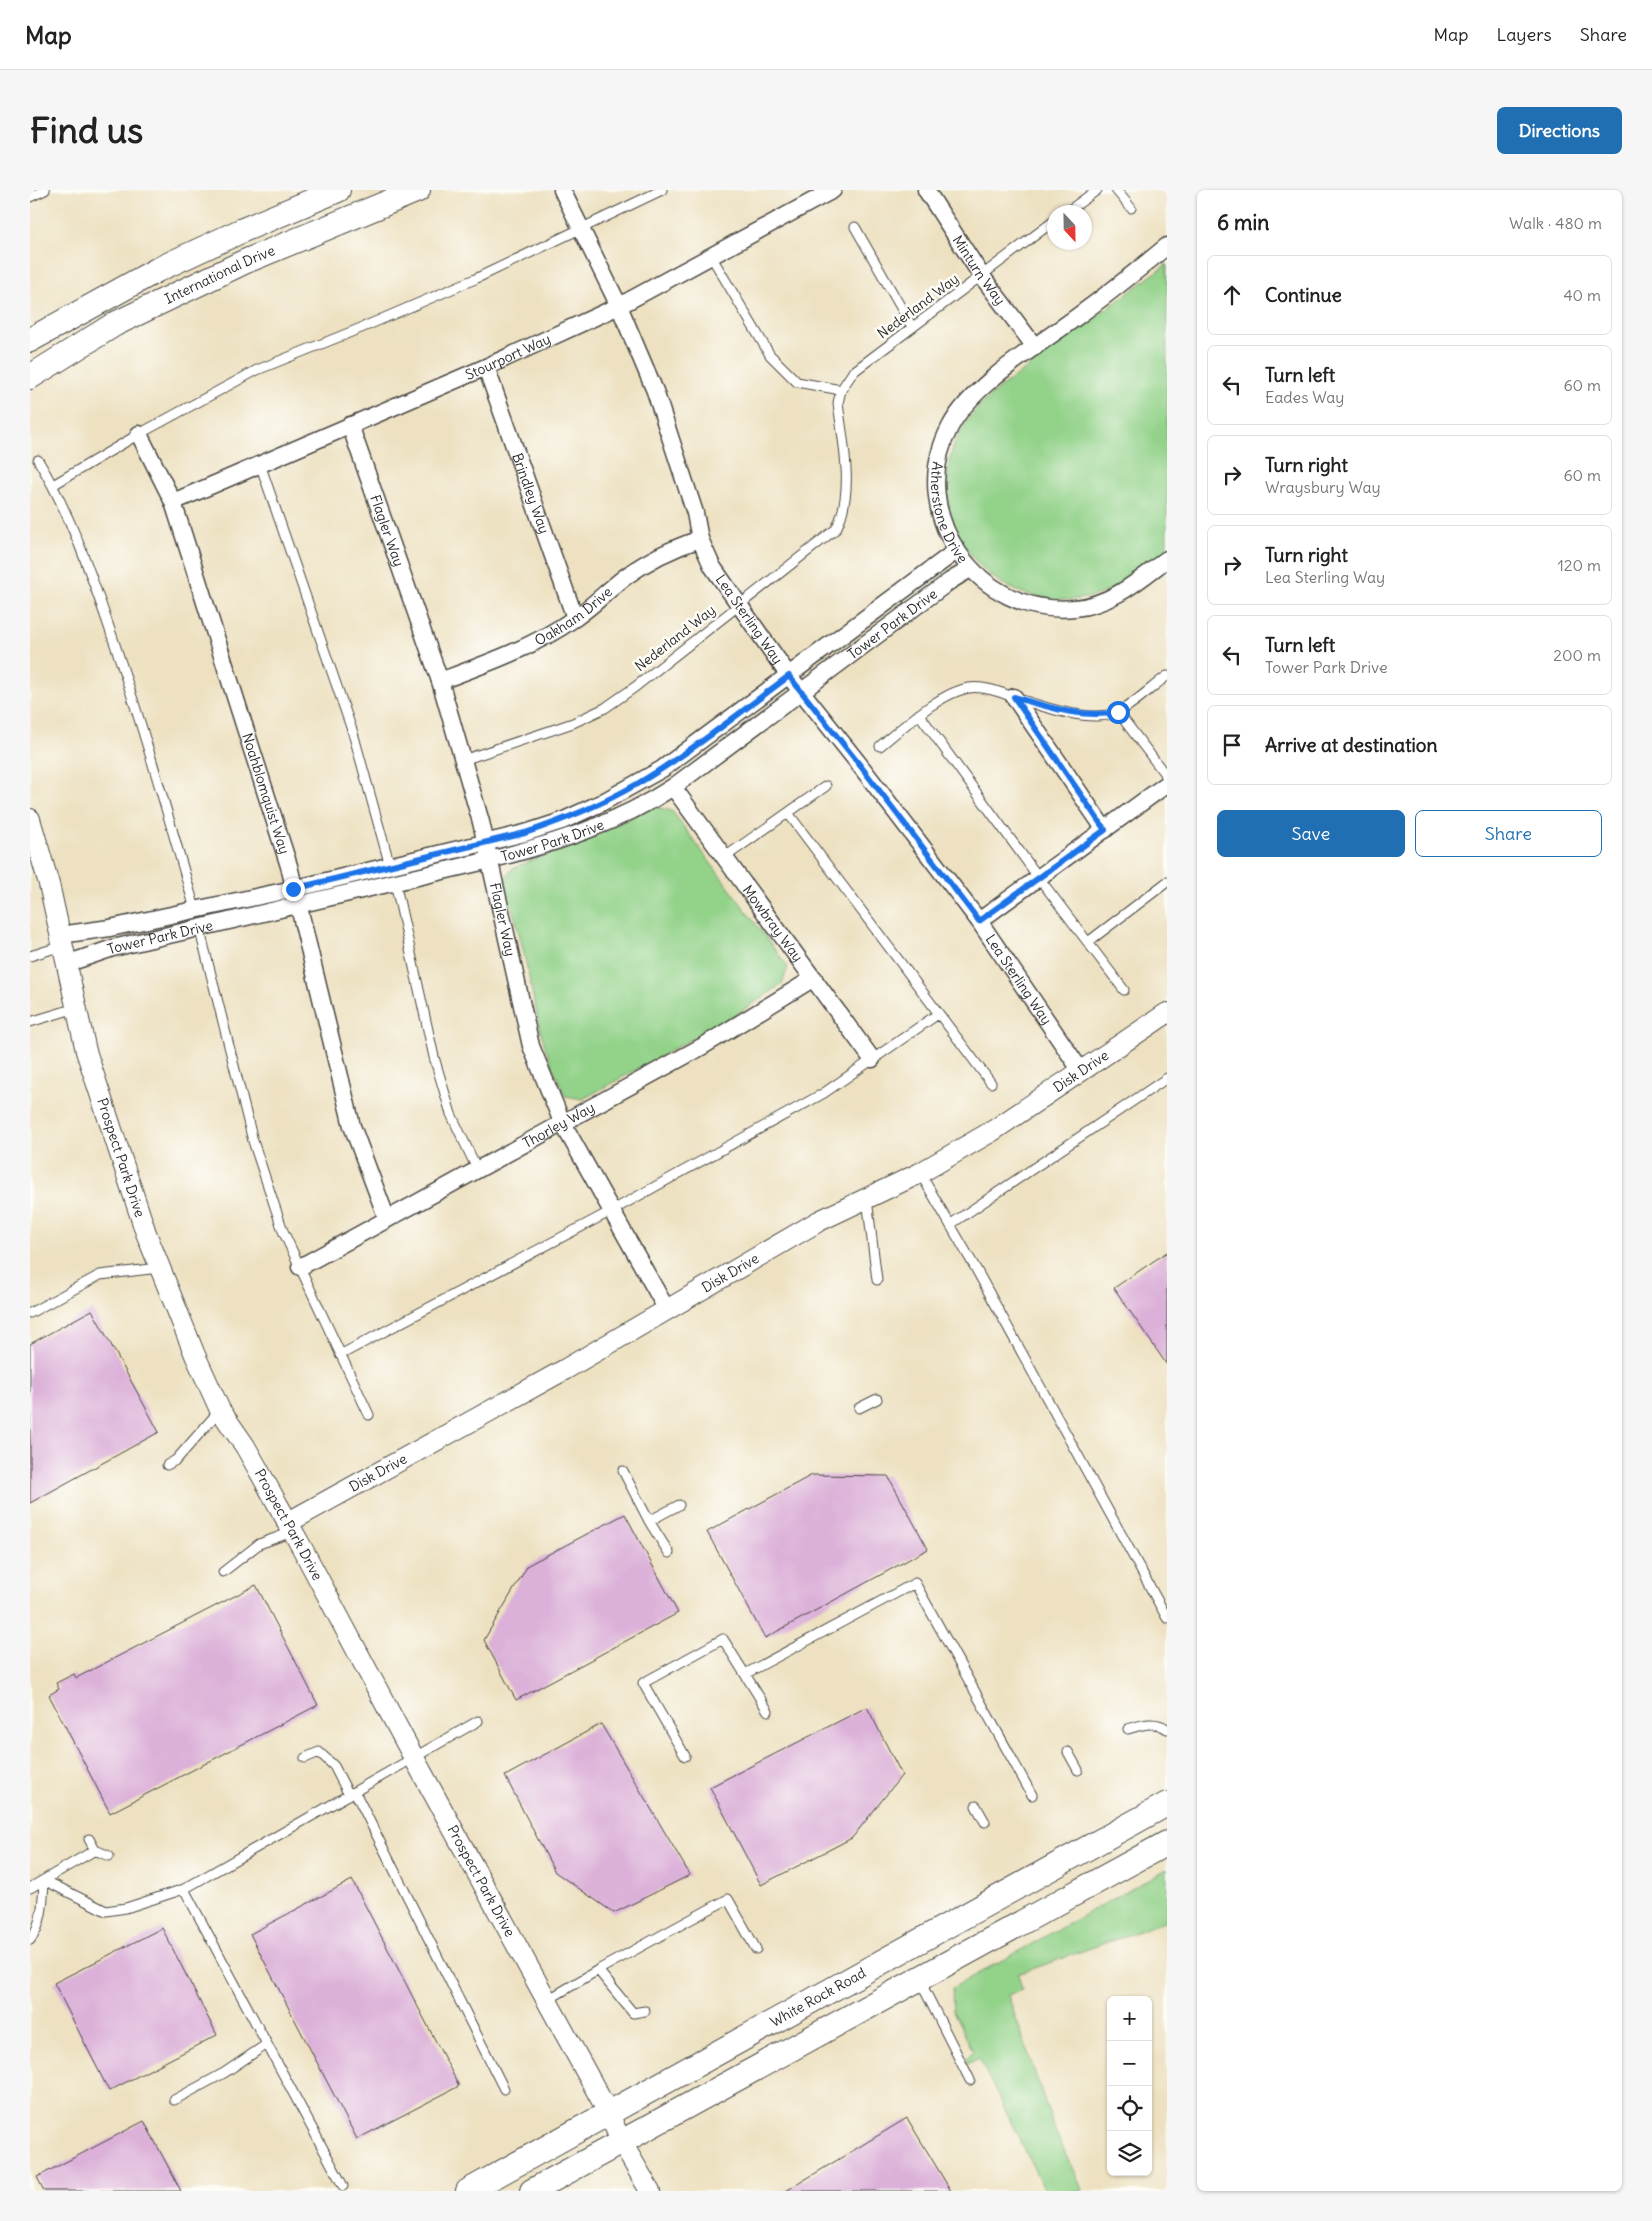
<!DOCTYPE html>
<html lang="en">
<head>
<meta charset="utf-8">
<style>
  :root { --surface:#fff; --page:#f6f6f6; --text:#222; --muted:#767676; --line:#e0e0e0; --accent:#1f6fb2 }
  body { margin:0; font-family:Delius,sans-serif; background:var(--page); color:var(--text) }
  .controls { position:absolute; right:15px; bottom:15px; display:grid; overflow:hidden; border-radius:8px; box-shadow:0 1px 4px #0004 }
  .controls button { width:45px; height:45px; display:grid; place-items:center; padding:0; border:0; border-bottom:1px solid var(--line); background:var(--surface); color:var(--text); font:25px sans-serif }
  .compass { position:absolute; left:1017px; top:15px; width:45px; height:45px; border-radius:50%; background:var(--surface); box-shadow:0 1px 4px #0004; rotate:158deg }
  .stop { position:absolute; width:15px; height:15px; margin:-11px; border:4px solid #1a73e8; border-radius:50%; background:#fff }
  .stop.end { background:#1a73e8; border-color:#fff; box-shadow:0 1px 5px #0008 }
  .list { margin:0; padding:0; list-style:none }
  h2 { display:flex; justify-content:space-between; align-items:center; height:65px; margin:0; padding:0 20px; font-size:21px }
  h2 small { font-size:16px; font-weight:400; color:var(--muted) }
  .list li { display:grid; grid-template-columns:32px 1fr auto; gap:15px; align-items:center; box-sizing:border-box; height:80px; margin:0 10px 10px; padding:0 10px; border:1px solid var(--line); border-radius:8px }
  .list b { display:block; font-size:19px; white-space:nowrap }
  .list p { margin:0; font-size:16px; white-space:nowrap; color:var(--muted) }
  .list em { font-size:16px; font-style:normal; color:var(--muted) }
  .actions { display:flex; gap:10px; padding:15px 20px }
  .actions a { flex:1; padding:11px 0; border:1px solid var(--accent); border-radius:8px; text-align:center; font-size:18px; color:var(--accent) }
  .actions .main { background:var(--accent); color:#fff }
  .icon { flex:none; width:28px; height:28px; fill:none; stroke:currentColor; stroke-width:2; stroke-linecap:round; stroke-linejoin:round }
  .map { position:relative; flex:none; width:1137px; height:2001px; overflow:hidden; border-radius:8px }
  header { display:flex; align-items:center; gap:30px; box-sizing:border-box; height:70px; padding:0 25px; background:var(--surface); border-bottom:1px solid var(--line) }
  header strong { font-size:24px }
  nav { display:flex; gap:28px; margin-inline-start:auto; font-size:18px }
  .intro { display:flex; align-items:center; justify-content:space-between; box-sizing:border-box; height:120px; padding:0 30px }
  h1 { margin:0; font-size:35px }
  .button { padding:12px 22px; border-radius:8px; background:var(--accent); color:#fff; font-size:18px; font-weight:700 }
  main { display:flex; gap:30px; padding:0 30px }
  aside { flex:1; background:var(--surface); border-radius:8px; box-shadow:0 1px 4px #0004 }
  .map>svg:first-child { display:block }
  .green { fill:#92d289; stroke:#5e7e5a }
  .building { fill:#dcb1d9 }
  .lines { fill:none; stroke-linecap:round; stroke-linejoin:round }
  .service-casing { stroke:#484642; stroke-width:11 }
  .minor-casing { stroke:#484642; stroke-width:19 }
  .tertiary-casing { stroke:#484642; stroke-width:22 }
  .secondary-casing { stroke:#484642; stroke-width:26 }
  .service { stroke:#fff; stroke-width:9 }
  .minor { stroke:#fff; stroke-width:16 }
  .tertiary { stroke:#fff; stroke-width:20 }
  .secondary { stroke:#fff; stroke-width:24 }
  .route { stroke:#1a73e8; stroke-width:6 }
  .labels { text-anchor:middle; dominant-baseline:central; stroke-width:5; stroke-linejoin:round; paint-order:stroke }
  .street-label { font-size:14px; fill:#2b2b2b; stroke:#fdfcf7 }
</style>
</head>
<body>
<header>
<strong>Map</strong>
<nav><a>Map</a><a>Layers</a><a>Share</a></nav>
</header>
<div class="intro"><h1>Find us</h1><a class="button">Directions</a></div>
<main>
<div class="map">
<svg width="1137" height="2001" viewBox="0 0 1137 2001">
  <rect width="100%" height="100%" fill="#fdfcf7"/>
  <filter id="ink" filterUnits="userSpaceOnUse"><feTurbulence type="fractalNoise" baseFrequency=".02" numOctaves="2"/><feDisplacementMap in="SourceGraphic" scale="10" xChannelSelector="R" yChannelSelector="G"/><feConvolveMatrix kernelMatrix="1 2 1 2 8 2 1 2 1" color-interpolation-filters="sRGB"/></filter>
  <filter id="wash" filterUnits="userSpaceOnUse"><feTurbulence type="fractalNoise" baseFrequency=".0096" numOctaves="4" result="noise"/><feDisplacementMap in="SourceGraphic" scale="20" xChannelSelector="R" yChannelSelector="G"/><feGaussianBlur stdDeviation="1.12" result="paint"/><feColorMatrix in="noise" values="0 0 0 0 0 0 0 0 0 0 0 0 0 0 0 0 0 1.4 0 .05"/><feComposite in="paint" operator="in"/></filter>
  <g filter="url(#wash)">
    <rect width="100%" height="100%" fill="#ede1c1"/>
    <path class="green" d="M 1137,74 L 1137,360 C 1113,378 1089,400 1060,407 C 1038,412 1017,410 996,404 C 936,385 903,318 923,258 C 931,234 947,217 966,201 Z
      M 623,616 L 642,621 L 758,777 L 752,794 L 709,823 L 553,909 L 535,906 C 526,884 515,861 510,838 C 498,788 492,741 473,692 L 482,679 L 500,671 L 549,654 Z
      M 1137,1679 L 1137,1731 L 988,1784 L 992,1800 L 978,1805 L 1025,1941 L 1053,2001 L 1015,2001 L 949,1868 L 937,1874 L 935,1871 L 943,1861 L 923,1821 L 922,1798 Z"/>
    <g id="blocks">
      <path class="building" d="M 1137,1062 L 1137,1175 L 1084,1098 Z
        M 62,1120 L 129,1242 L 0,1313 L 0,1154 Z
        M 782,1285 L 858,1286 L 898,1359 L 735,1448 L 677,1342 Z
        M 595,1324 L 648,1423 L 486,1510 L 454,1450 L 498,1375 Z
        M 226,1395 L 288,1515 L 80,1623 L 19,1505 L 29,1499 L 26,1493 L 44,1484 L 46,1488 Z
        M 837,1517 L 872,1585 L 822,1648 L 731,1695 L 680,1597 Z
        M 571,1534 L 660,1685 L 584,1723 L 525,1682 L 475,1586 Z
        M 322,1690 L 429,1896 L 327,1949 L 220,1744 Z
        M 132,1738 L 187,1845 L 79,1901 L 24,1793 Z
        M 877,1928 L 921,2001 L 756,2001 Z
        M 114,1931 L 151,2001 L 14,2001 L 7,1987 Z"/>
    </g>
  </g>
  <g filter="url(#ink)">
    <use href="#blocks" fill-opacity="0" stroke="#484642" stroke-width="1"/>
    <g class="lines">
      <g class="service-casing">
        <path id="service" d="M 1086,0 L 1101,18
          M 0,7 L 15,0
          M 1037,22 L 1067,0
          M 825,37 L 882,137
          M 681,66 L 740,165 L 767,192 L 811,200
          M 8,270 C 40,323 59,379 79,437 C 111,530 138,625 165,719
          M 230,274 L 323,543 L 360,676
          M 23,295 L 109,244 L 227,180 L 331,138 L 445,89 L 632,0
          M 1088,522 L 1137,587
          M 889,524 L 1009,688 L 1094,800
          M 850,556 C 872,538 911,502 939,498 C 954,496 969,502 983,507 C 1011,516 1060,534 1088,522 C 1102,516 1124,495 1137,486
          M 433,570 L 543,533 L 575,518 L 605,497 L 806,339 C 825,301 813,254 808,213 L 811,200 L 823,182 L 1024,31
          M 758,623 L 961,893
          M 695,667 L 796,596
          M 365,692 L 404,867 L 421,924 L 447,979
          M 169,737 L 223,951 L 253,1041 L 339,1225
          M 1058,752 L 1137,692
          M 0,766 L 32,756
          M 0,832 L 46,818
          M 890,983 L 946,1079 L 1137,1428
          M 837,1009 L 847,1090
          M 921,1034 L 1137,888
          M 0,1123 L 70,1085 L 129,1078
          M 310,1165 L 583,1020 L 794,903 L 908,824
          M 829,1218 L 847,1209
          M 137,1275 L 146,1270 L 190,1220
          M 593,1281 L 619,1331 L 639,1363
          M 619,1331 L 649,1315
          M 193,1382 L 229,1354 L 262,1342
          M 715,1484 L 885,1393 L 1002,1605
          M 1098,1539 C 1111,1535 1125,1530 1137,1539
          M 1038,1562 L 1048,1580
          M 655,1566 L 613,1493 L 693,1449 L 738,1521
          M 275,1568 L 289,1562 L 304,1576 L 319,1605
          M 325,1602 L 474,1899
          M 946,1616 L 955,1632
          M 59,1649 L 65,1660 L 79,1666
          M 14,1690 L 76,1721 L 96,1718 L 154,1699 L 448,1531
          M 0,1698 L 65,1660
          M 154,1699 L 313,1996
          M 0,1750 C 13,1734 13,1709 14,1690
          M 568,1780 L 603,1823 L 615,1821
          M 889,1789 L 940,1890
          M 516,1811 L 568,1780 L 698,1709 L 726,1759
          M 144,1910 L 194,1883 L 237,1854"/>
      </g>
      <g class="minor-casing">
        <g id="minor">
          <path id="s1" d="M 532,0 L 589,116 L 625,201 L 665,323 L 670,349 L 682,376 L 759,486 L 829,574 L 949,731 L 1051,881"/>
          <path id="s2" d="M 896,0 L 951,85 L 1005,157"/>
          <path id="s3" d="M 1137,56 C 1108,80 1078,104 1048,126 C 1009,155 942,194 920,237 C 874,324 949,428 1045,418 C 1081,415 1109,390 1137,369"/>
          <path id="s4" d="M 456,177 L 545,428"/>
          <path id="s5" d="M 320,235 L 410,491 L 451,632 L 501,856 L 532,932 L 637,1120"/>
          <path id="s6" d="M 109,244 L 143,312 L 259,676 L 322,936 L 357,1029"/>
          <path id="s7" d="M 143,312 L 456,177 L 589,116 L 803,0"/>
          <path id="s8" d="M 410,491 C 456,474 504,457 545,428 C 563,416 578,400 595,387 C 618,370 643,358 670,349"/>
          <path d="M 984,507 L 1075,640"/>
          <path id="s9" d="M 643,597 L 842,869"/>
          <path d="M 949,731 L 1137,594"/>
          <path d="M 30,745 L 80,738 L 263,699 L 495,643 L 532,631 L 571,613 L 632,579 L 926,361"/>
          <path id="s10" d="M 36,774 L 83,758 L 460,670 C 525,653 587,634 643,597 L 920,391 L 940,379"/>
          <path id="s11" d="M 270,1077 L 673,856 L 784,788"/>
        </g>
      </g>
      <g class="tertiary-casing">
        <g id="tertiary">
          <path id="s12" d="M 0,629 L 19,694 L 56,861 L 116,1043 L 165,1165 L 190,1220 L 215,1256 L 271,1356 L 384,1568 L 579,1924 L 591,1951 L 620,2001"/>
          <path id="s13" d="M 257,1333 L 534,1180 L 789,1031 L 890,983 L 964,940 L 1137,823"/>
        </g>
      </g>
      <g class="secondary-casing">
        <g id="secondary">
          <path d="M 0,150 L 127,80 L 213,40 L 308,0"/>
          <path id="s14" d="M 0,187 L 85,134 L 214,72 L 388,0"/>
          <path id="s15" d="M 438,2001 L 1137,1614"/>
          <path d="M 502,2001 L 1137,1653"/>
        </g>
      </g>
      <use href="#service" class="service"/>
      <use href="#minor" class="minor"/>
      <use href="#tertiary" class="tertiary"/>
      <use href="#secondary" class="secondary"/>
    </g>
  </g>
  <g class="lines" filter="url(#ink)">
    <path class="route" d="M 263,699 L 495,643 C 534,630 571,615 607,594 C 660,563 709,523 759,486 L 829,574 L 949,731 L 1075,640 L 984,507 C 1019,517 1052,529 1088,522"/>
  </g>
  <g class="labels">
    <g class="street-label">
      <text stroke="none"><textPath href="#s2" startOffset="96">Minturn Way</textPath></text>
      <text stroke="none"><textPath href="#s14" startOffset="216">International Drive</textPath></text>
      <text transform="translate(888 116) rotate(-37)">Nederland Way</text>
      <text stroke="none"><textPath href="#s7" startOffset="365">Stourport Way</textPath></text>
      <text stroke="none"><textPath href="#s4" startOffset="134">Brindley Way</textPath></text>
      <text stroke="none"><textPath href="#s3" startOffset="374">Atherstone Drive</textPath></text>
      <text stroke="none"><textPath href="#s5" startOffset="112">Flagler Way</textPath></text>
      <text stroke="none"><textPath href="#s8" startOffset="149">Oakham Drive</textPath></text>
      <text stroke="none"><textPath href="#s1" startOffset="471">Lea Sterling Way</textPath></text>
      <text stroke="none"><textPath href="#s10" startOffset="908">Tower Park Drive</textPath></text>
      <text transform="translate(645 448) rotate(-38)">Nederland Way</text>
      <text stroke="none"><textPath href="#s6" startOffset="382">Noahblomquist Way</textPath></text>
      <text stroke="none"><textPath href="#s10" startOffset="502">Tower Park Drive</textPath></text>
      <text stroke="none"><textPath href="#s5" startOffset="518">Flagler Way</textPath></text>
      <text stroke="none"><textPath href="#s9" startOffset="169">Mowbray Way</textPath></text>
      <text stroke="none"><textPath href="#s10" startOffset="98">Tower Park Drive</textPath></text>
      <text stroke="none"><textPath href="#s1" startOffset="921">Lea Sterling Way</textPath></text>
      <text stroke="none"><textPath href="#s13" startOffset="914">Disk Drive</textPath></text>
      <text stroke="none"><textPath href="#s11" startOffset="295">Thorley Way</textPath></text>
      <text stroke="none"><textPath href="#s12" startOffset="351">Prospect Park Drive</textPath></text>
      <text stroke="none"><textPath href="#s13" startOffset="509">Disk Drive</textPath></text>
      <text stroke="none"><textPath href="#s13" startOffset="104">Disk Drive</textPath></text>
      <text stroke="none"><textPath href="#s12" startOffset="756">Prospect Park Drive</textPath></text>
      <text stroke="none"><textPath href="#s12" startOffset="1161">Prospect Park Drive</textPath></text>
      <text stroke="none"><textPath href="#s15" startOffset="400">White Rock Road</textPath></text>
    </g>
  </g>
</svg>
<div class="controls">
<button>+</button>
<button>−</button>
<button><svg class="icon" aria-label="locate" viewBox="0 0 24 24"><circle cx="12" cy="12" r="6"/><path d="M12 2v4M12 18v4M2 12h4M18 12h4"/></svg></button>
<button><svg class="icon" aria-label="layers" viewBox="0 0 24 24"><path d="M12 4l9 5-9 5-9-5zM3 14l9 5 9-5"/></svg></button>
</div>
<svg class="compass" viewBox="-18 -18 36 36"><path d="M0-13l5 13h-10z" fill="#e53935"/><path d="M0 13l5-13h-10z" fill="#767676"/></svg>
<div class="stop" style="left:1088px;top:522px"></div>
<div class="stop end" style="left:263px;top:699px"></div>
</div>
<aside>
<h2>6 min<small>Walk · 480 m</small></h2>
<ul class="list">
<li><svg class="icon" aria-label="ahead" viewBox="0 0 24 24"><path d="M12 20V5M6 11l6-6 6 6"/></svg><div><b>Continue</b></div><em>40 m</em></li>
<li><svg class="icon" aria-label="left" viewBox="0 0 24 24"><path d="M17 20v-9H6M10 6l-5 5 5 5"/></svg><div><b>Turn left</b><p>Eades Way</p></div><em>60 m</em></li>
<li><svg class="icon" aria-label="right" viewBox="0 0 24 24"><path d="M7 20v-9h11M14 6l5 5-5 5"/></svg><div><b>Turn right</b><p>Wraysbury Way</p></div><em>60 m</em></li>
<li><svg class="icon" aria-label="right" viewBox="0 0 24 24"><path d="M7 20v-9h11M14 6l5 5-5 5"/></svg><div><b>Turn right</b><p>Lea Sterling Way</p></div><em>120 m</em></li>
<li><svg class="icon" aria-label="left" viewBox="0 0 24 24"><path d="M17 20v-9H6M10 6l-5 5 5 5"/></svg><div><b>Turn left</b><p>Tower Park Drive</p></div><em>200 m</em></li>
<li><svg class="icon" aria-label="arrive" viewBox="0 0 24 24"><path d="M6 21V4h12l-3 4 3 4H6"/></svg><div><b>Arrive at destination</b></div></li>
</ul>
<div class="actions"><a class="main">Save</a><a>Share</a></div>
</aside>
</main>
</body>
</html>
